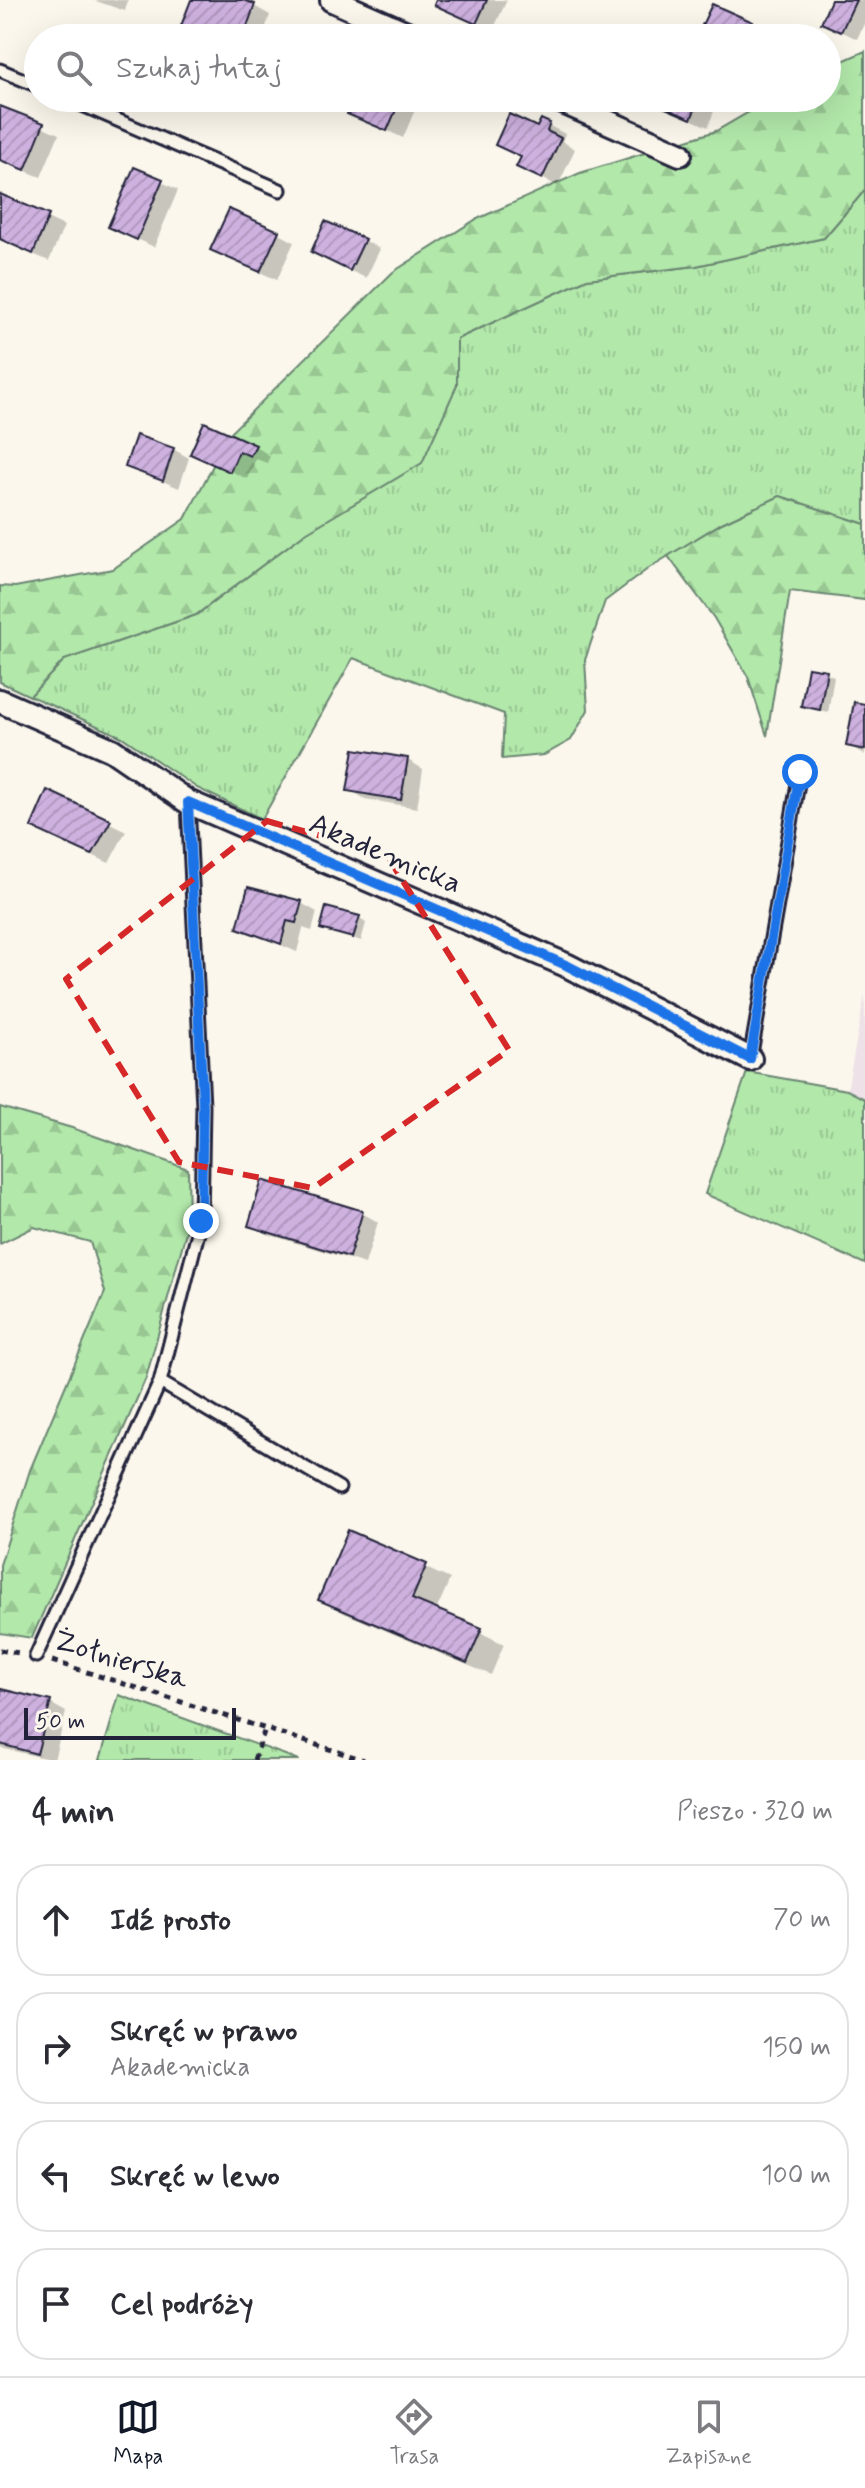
<!DOCTYPE html>
<html lang="pl">
<head>
<meta charset="utf-8">
<style>
  :root { --surface:#fff; --page:#f7f7f7; --text:#2b2b33; --muted:#7c7c81; --line:#e1e1e2; --accent:#111827 }
  body { margin:0; font-family:Mynerve,sans-serif; background:var(--page); color:var(--text) }
  .scale { position:absolute; left:24px; bottom:20px; width:212px; box-sizing:border-box; padding-left:8px; border:4px solid #22223b; border-top:0; font-size:22px; line-height:28px; white-space:nowrap; color:#22223b; -webkit-text-stroke:6px #fbf7ec; paint-order:stroke }
  .stop { position:absolute; width:24px; height:24px; margin:-18px; border:6px solid #1a73e8; border-radius:50%; background:#fff }
  .stop.end { background:#1a73e8; border-color:#fff; box-shadow:0 2px 8px #0008 }
  .list { margin:0; padding:0; list-style:none }
  h2 { display:flex; justify-content:space-between; align-items:center; height:104px; margin:0; padding:0 32px; font-size:34px }
  h2 small { font-size:26px; font-weight:400; color:var(--muted) }
  .list li { display:grid; grid-template-columns:52px 1fr auto; gap:24px; align-items:center; box-sizing:border-box; height:112px; margin:0 16px 16px; padding:0 16px; border:2px solid var(--line); border-radius:32px }
  .list b { display:block; font-size:30px; white-space:nowrap }
  .list p { margin:0; font-size:26px; white-space:nowrap; color:var(--muted) }
  .list em { font-size:26px; font-style:normal; color:var(--muted) }
  .icon { flex:none; width:44px; height:44px; fill:none; stroke:currentColor; stroke-width:2; stroke-linecap:round; stroke-linejoin:round }
  .map { position:relative; flex:none; width:865px; height:1760px; overflow:hidden }
  .search { position:absolute; background:var(--surface); box-shadow:0 8px 32px #0002; left:24px; right:24px; top:24px; height:88px; display:flex; align-items:center; gap:20px; box-sizing:border-box; padding:0 28px; border-radius:44px; color:var(--muted); font-size:30px }
  .sheet { height:616px; background:var(--surface) }
  nav { display:flex; justify-content:space-around; align-items:center; box-sizing:border-box; height:112px; border-top:2px solid var(--line); background:var(--surface); font-size:22px; color:var(--muted) }
  nav a { display:grid; justify-items:center; gap:4px }
  nav .on { color:var(--accent) }
  .map>svg:first-child { display:block }
  .built { fill:#eee2e8 }
  .grass { fill:url(#grass-tufts); stroke:#6a8572; stroke-width:2 }
  .forest { fill:url(#forest-firs); stroke:#6a8572; stroke-width:2 }
  .shadow { fill:#0003 }
  .building { fill:url(#building-hatch); stroke:#22223b; stroke-width:2 }
  .lines { fill:none; stroke-linecap:round; stroke-linejoin:round }
  .lane-casing { stroke:#22223b; stroke-width:17 }
  .street-casing { stroke:#22223b; stroke-width:28 }
  .path { stroke:#22223b; stroke-width:5; stroke-dasharray:6 6; stroke-linecap:butt }
  .lane { stroke:#fbf7ec; stroke-width:11 }
  .street { stroke:#fbf7ec; stroke-width:22 }
  .route { stroke:#1a73e8; stroke-width:10 }
  .marked { fill:none; stroke:#d62828; stroke-width:6; stroke-dasharray:16 10; stroke-linejoin:round }
  .labels { text-anchor:middle; dominant-baseline:central; stroke-width:7; stroke-linejoin:round; paint-order:stroke }
  .street-label { font-size:30px; fill:#22223b; stroke:#fbf7ec }
</style>
</head>
<body>
<div class="map">
<svg width="865" height="1760" viewBox="0 0 865 1760">
  <defs>
    <pattern id="grass-tufts" width="24" height="20" patternUnits="userSpaceOnUse" patternTransform="scale(2)"><rect width="24" height="20" fill="#b2e8aa"/><path d="M3 7l-1-3M5 7V3M7 7l1-3M15 17l-1-3M17 17v-4M19 17l1-3" fill="none" stroke="#99c793"/></pattern>
    <pattern id="forest-firs" width="22" height="20" patternUnits="userSpaceOnUse" patternTransform="scale(2)"><rect width="22" height="20" fill="#b2e8aa"/><path d="M5 1l3.5 6h-7zM16 11l3.5 6h-7z" fill="#99c793"/></pattern>
    <pattern id="building-hatch" width="6" height="6" patternUnits="userSpaceOnUse" patternTransform="scale(2)"><rect width="6" height="6" fill="#ceb1df"/><path d="M-1 1l2-2M0 6l6-6M5 7l2-2" fill="none" stroke="#b198c0"/></pattern>
  </defs>
  <rect width="100%" height="100%" fill="#fbf7ec"/>
  <filter id="ink" filterUnits="userSpaceOnUse"><feTurbulence type="fractalNoise" baseFrequency=".0125" numOctaves="2"/><feDisplacementMap in="SourceGraphic" scale="16" xChannelSelector="R" yChannelSelector="G"/><feConvolveMatrix kernelMatrix="1 2 1 2 8 2 1 2 1" color-interpolation-filters="sRGB"/></filter>
  <g filter="url(#ink)">
    <path class="built" d="M 865,994 L 865,1099 L 847,1090 Z"/>
    <path class="grass" d="M 865,190 L 865,524 L 780,496 L 722,523 L 649,568 L 605,601 L 585,660 L 588,710 L 571,740 L 544,755 L 502,759 L 504,714 L 353,658 L 262,819 L 197,788 L 122,737 L 30,696 L 64,660 L 196,615 L 304,534 L 457,385 L 457,339 L 587,279 L 696,266 L 824,238 Z
      M 747,1072 L 847,1090 L 865,1099 L 865,1264 L 705,1194 Z
      M 119,1695 L 299,1760 L 100,1760 Z"/>
    <path class="forest" d="M 865,51 L 865,190 L 824,238 L 696,266 L 587,279 L 457,339 L 457,385 L 422,463 L 304,534 L 196,615 L 64,660 L 30,696 L 0,682 L 0,586 L 15,587 L 113,569 L 185,519 L 230,433 L 393,272 L 475,220 L 580,173 L 716,131 L 773,98 L 827,98 L 827,68 Z
      M 780,496 L 865,524 L 865,600 L 790,591 L 767,736 L 748,677 L 714,618 L 668,556 L 722,523 Z
      M 0,1107 L 72,1128 L 188,1169 L 189,1221 L 146,1378 L 32,1638 L 0,1633 L 0,1565 L 30,1470 L 105,1292 L 90,1242 L 34,1227 L 0,1244 Z"/>
    <path class="shadow" d="M 93,0 L 128,0 L 125,11 Z
      M 193,0 L 237,0 L 254,6 L 270,15 L 262,38 L 210,38 L 200,35 L 184,25 Z
      M 438,0 L 507,0 L 492,32 L 436,4 Z
      M 834,0 L 865,0 L 865,22 L 857,39 L 823,22 Z
      M 752,23 L 768,32 L 766,38 L 700,38 Z
      M 356,98 L 420,98 L 403,138 L 350,113 Z
      M 644,98 L 719,98 L 708,127 Z
      M 0,108 L 59,134 L 41,177 L 0,161 Z
      M 542,122 L 565,134 L 562,141 L 575,149 L 558,186 L 535,175 Z
      M 135,169 L 178,190 L 154,247 L 110,226 Z
      M 0,196 L 64,226 L 49,261 L 0,240 Z
      M 278,233 L 294,242 L 277,280 L 229,258 Z
      M 364,240 L 380,249 L 366,278 L 329,261 Z
      M 255,446 L 270,456 L 267,463 L 256,459 L 247,479 L 193,453 Z
      M 173,449 L 189,458 L 179,488 L 127,466 Z
      M 810,669 L 834,676 L 828,713 L 803,705 Z
      M 865,706 L 865,755 L 848,745 Z
      M 408,760 L 423,769 L 417,808 L 365,799 L 350,790 Z
      M 48,792 L 126,831 L 109,863 L 49,835 Z
      M 301,903 L 317,912 L 312,931 L 303,928 L 297,952 L 239,927 Z
      M 359,918 L 366,923 L 361,941 L 323,928 Z
      M 362,1213 L 378,1222 L 365,1264 L 267,1234 L 251,1225 Z
      M 349,1533 L 450,1579 L 436,1611 L 504,1644 L 491,1675 L 344,1613 L 321,1600 Z
      M 2,1691 L 50,1703 L 66,1712 L 54,1760 L 0,1748 Z"/>
    <path class="building" d="M 191,0 L 243,0 L 255,4 L 243,38 L 215,38 L 181,26 Z
      M 436,0 L 487,0 L 476,24 L 434,5 Z
      M 831,0 L 856,0 L 841,32 L 821,23 Z
      M 712,4 L 753,22 L 746,38 L 696,38 Z
      M 354,98 L 401,98 L 387,131 L 347,114 Z
      M 642,98 L 700,98 L 691,119 Z
      M 0,106 L 44,123 L 25,170 L 0,160 Z
      M 509,114 L 537,127 L 541,119 L 550,123 L 547,131 L 561,138 L 542,179 L 516,167 L 521,157 L 495,145 Z
      M 134,167 L 163,179 L 137,240 L 108,227 Z
      M 0,194 L 49,215 L 33,254 L 0,239 Z
      M 229,209 L 279,231 L 260,272 L 210,250 Z
      M 325,221 L 365,239 L 350,271 L 311,252 Z
      M 204,422 L 256,445 L 250,456 L 239,451 L 230,472 L 190,454 Z
      M 136,435 L 174,448 L 163,481 L 125,467 Z
      M 808,667 L 827,670 L 820,710 L 801,706 Z
      M 854,702 L 865,704 L 865,750 L 846,746 Z
      M 354,749 L 408,758 L 401,800 L 347,791 Z
      M 47,790 L 111,820 L 92,855 L 31,827 Z
      M 248,887 L 302,901 L 296,923 L 287,921 L 281,944 L 237,928 Z
      M 326,907 L 360,916 L 353,938 L 320,929 Z
      M 262,1180 L 363,1211 L 349,1257 L 248,1226 Z
      M 348,1530 L 427,1564 L 412,1599 L 482,1628 L 467,1663 L 318,1600 Z
      M 1,1689 L 51,1701 L 37,1754 L 0,1744 Z"/>
    <g class="lines">
      <g class="lane-casing">
        <path id="lane" d="M 0,70 L 38,86
          M 66,98 L 280,190
          M 188,803 L 203,1106 L 201,1221 L 160,1382 L 339,1488
          M 750,1059 L 800,772
          M 36,1656 L 160,1382"/>
      </g>
      <g class="street-casing">
        <path id="street" d="M 332,0 L 418,38
          M 554,98 L 680,154
          M 0,701 L 112,750 L 188,802 L 566,965 L 750,1059"/>
      </g>
      <path class="path" d="M 0,1650 L 19,1653
        M 52,1661 L 364,1760
        M 254,1760 L 265,1729"/>
      <use href="#lane" class="lane"/>
      <use href="#street" class="street"/>
    </g>
  </g>
  <g class="lines" filter="url(#ink)">
    <path class="route" d="M 201,1221 L 203,1106 L 188,802 L 566,965 L 750,1059 L 800,772"/>
  </g>
  <path class="marked" d="M 267,821 L 386,854 L 509,1050 L 313,1188 L 179,1162 L 66,979 Z"/>
  <g class="labels">
    <g class="street-label">
      <text transform="translate(385 854) rotate(23)">Akademicka</text>
      <text transform="translate(121 1660) rotate(17)">Żołnierska</text>
    </g>
  </g>
</svg>
<div class="scale">50 m</div>
<div class="stop" style="left:800px;top:772px"></div>
<div class="stop end" style="left:201px;top:1221px"></div>
<div class="search"><svg class="icon" aria-label="search" viewBox="0 0 24 24"><circle cx="10" cy="10" r="6"/><path d="M15 15l6 6"/></svg>Szukaj tutaj</div>
</div>
<section class="sheet">
<h2>4 min<small>Pieszo · 320 m</small></h2>
<ul class="list">
<li><svg class="icon" aria-label="ahead" viewBox="0 0 24 24"><path d="M12 20V5M6 11l6-6 6 6"/></svg><div><b>Idź prosto</b></div><em>70 m</em></li>
<li><svg class="icon" aria-label="right" viewBox="0 0 24 24"><path d="M7 20v-9h11M14 6l5 5-5 5"/></svg><div><b>Skręć w prawo</b><p>Akademicka</p></div><em>150 m</em></li>
<li><svg class="icon" aria-label="left" viewBox="0 0 24 24"><path d="M17 20v-9H6M10 6l-5 5 5 5"/></svg><div><b>Skręć w lewo</b></div><em>100 m</em></li>
<li><svg class="icon" aria-label="arrive" viewBox="0 0 24 24"><path d="M6 21V4h12l-3 4 3 4H6"/></svg><div><b>Cel podróży</b></div></li>
</ul>
</section>
<nav>
<a class="on"><svg class="icon" aria-label="map" viewBox="0 0 24 24"><path d="M3 6l6-2 6 2 6-2v14l-6 2-6-2-6 2zM9 4v14M15 6v14"/></svg>Mapa</a>
<a><svg class="icon" aria-label="directions" viewBox="0 0 24 24"><path d="M12 3l9 9-9 9-9-9zM9 14v-3h6M13 9l2 2-2 2"/></svg>Trasa</a>
<a><svg class="icon" aria-label="saved" viewBox="0 0 24 24"><path d="M7 4h10v16l-5-4-5 4z"/></svg>Zapisane</a>
</nav>
</body>
</html>
